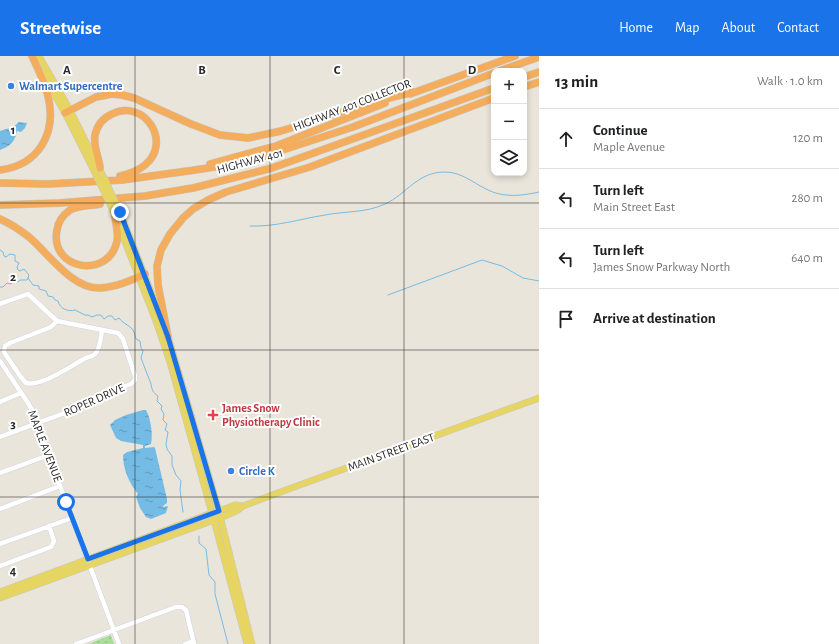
<!DOCTYPE html>
<html lang="en">
<head>
<meta charset="utf-8">
<style>
  :root { --surface:#fff; --page:#f6f6f6; --text:#202124; --muted:#757577; --line:#e0e0e0; --accent:#1a73e8 }
  body { margin:0; font-family:"Alegreya Sans",sans-serif; background:var(--page); color:var(--text) }
  .controls { position:absolute; right:12px; top:12px; display:grid; overflow:hidden; border-radius:8px; box-shadow:0 2px 6px #0003 }
  .controls button { width:36px; height:36px; display:grid; place-items:center; padding:0; border:0; border-bottom:1px solid var(--line); background:var(--surface); color:var(--text); font:20px sans-serif }
  .stop { position:absolute; width:12px; height:12px; margin:-9px; border:3px solid #1a73e8; border-radius:50%; background:#fff }
  .stop.end { background:#1a73e8; border-color:#fff; box-shadow:0 1px 4px #0008 }
  .list { margin:0; padding:0; list-style:none }
  h2 { display:flex; justify-content:space-between; align-items:center; height:52px; margin:0; padding:0 16px; font-size:17px }
  h2 small { font-size:13px; font-weight:400; color:var(--muted) }
  .list li { display:grid; grid-template-columns:26px 1fr auto; gap:12px; align-items:center; box-sizing:border-box; height:60px; padding:0 16px; border-top:1px solid var(--line) }
  .list b { display:block; font-size:15px; white-space:nowrap }
  .list p { margin:0; font-size:13px; white-space:nowrap; color:var(--muted) }
  .list em { font-size:13px; font-style:normal; color:var(--muted) }
  .icon { flex:none; width:22px; height:22px; fill:none; stroke:currentColor; stroke-width:2; stroke-linecap:round; stroke-linejoin:round }
  .map { position:relative; flex:none; width:539px; height:588px; overflow:hidden }
  header { display:flex; align-items:center; gap:24px; box-sizing:border-box; height:56px; padding:0 20px; background:var(--accent); color:#fff }
  header strong { font-size:19px }
  nav { display:flex; gap:22px; margin-inline-start:auto; font-size:14px }
  main { display:flex }
  aside { flex:1; background:var(--surface) }
  .map>svg:first-child { display:block }
  .grass { fill:url(#grass-dots) }
  .water { fill:url(#water-ripples) }
  .lines { fill:none; stroke-linecap:round; stroke-linejoin:round }
  .stream { stroke:#74bce6; stroke-width:1 }
  .minor-casing { stroke:#d0d2e1; stroke-width:5.5 }
  .major-casing { stroke:#c7c7c7; stroke-width:7 }
  .highway-casing { stroke:#c7c7c7; stroke-width:8 }
  .minor { stroke:#fff; stroke-width:4.5 }
  .major { stroke:#e7d563; stroke-width:6 }
  .highway { stroke:#f3ad5d; stroke-width:7 }
  .major-bridge-casing { stroke:#c7c7c7; stroke-width:7; stroke-linecap:butt }
  .major-bridge { stroke:#e7d563; stroke-width:6 }
  .route { stroke:#1a73e8; stroke-width:5 }
  .grid { fill:none; stroke:#282828; stroke-width:1; stroke-opacity:0.55 }
  .shop-dot { fill:#3f7fe0; stroke:#fff; stroke-width:1.5 }
  .health-dot { fill:#e0444e; stroke:#fff; stroke-width:1.5 }
  .labels { text-anchor:middle; dominant-baseline:central; stroke-width:4; stroke-linejoin:round; paint-order:stroke }
  .shop-label { font-size:12px; font-weight:bold; fill:#366cbe; stroke:#fff; text-anchor:start }
  .street-label { font-size:12px; fill:#282828; stroke:#fff }
  .health-label { font-size:12px; font-weight:bold; fill:#be3a42; stroke:#fff; text-anchor:start }
  .grid-label { font-size:13px; text-anchor:middle; font-weight:bold; fill:#282828; stroke:#fff; stroke-width:4; stroke-linejoin:round; paint-order:stroke }
</style>
</head>
<body>
<header>
<strong>Streetwise</strong>
<nav><a>Home</a><a>Map</a><a>About</a><a>Contact</a></nav>
</header>
<main>
<div class="map">
<svg width="539" height="588" viewBox="0 0 539 588">
  <defs>
    <pattern id="grass-dots" width="8" height="8" patternUnits="userSpaceOnUse"><rect width="8" height="8" fill="#abdd9a"/><path d="M2 2h.1M6 6h.1" fill="none" stroke="#93be85" stroke-width="1.8" stroke-linecap="round"/></pattern>
    <pattern id="water-ripples" width="26" height="14" patternUnits="userSpaceOnUse"><rect width="26" height="14" fill="#74bce6"/><path d="M2 4q2-2 4 0t4 0M15 11q2-2 4 0t4 0" fill="none" stroke="#5f99ba"/></pattern>
  </defs>
  <rect width="100%" height="100%" fill="#eae5db"/>
  <path class="grass" d="M 111,579 L 114,588 L 88,588 Z"/>
  <path class="water" d="M 19,66 L 27,67 L 25,72 L 21,76 L 17,75 C 15,86 10,90 0,94 L 0,75 L 13,71 Z
    M 143,354 L 146,354 C 151,363 153,378 151,388 L 145,390 L 145,392 L 154,391 L 155,392 L 167,443 L 167,447 L 163,450 L 163,451 L 168,450 L 166,457 L 151,463 L 146,461 L 140,452 L 136,441 L 138,438 C 129,427 123,413 123,399 L 127,396 L 143,392 L 143,389 L 121,385 L 116,382 L 110,369 L 115,364 L 126,359 Z"/>
  <g class="lines">
    <path class="stream" d="M 250,170 C 276,171 300,163 325,159 C 345,155 366,157 385,148 C 407,138 417,116 445,116 C 461,116 472,126 486,133 C 503,142 521,140 539,136
      M 0,194 L 3,196 L 4,200 L 6,201 L 10,198 L 15,199 L 15,205 L 19,207 L 17,211 L 18,214 L 20,215 L 24,213 L 29,219 L 28,222 L 33,229 L 39,230 L 39,233 L 46,235 L 48,240 L 53,241 L 55,244 L 58,245 C 60,253 68,256 75,254 L 85,259 L 88,259 L 92,261 L 97,259 L 101,259 L 104,263 L 108,260 L 112,260 L 115,264 L 119,262 C 123,268 132,270 134,276 C 135,279 135,281 136,283 L 140,285 L 141,292 L 143,295 L 141,302 L 151,328 C 152,334 153,337 158,340 L 157,345 L 162,350 L 161,353 L 164,358 L 163,364 L 167,368 L 165,374 L 168,376 L 166,388 L 167,393 L 172,400 L 172,409 L 176,419 L 181,425 L 180,434 L 183,456
      M 0,231 L 3,231 L 7,227 L 11,228 L 14,225 L 18,226 L 20,224 L 27,224 L 28,222
      M 388,239 L 482,204 L 502,210 L 523,222 L 539,225
      M 199,480 L 199,487 L 206,493 L 209,519 L 215,526 L 215,538 L 228,588"/>
    <g class="minor-casing">
      <path id="minor" d="M 0,248 L 28,238 L 57,265 L 118,277 L 123,283 L 135,320 L 135,324 L 131,328 L 100,339 L 81,351 L 0,381
        M 57,265 L 51,271 L 10,287 L 5,290 L 4,296 L 20,320 L 26,327 C 41,331 71,310 84,303 C 87,301 92,301 95,298 C 100,294 101,281 102,274
        M 0,305 L 28,347 L 36,361 L 53,411 L 119,588
        M 0,346 L 21,337
        M 0,417 L 49,399
        M 0,453 L 60,430
        M 0,488 L 72,462
        M 0,510 L 51,491 L 54,485 L 49,470
        M 76,588 L 176,551 L 182,551 L 186,554 L 194,588
        M 185,588 L 193,585"/>
    </g>
    <g class="major-casing">
      <path id="major" d="M 39,0 L 70,54 L 104,122
        M 42,17 L 65,57 L 94,115
        M 111,150 L 156,265 L 170,306 L 215,468 L 247,588
        M 120,156 L 163,267
        M 167,277 L 218,452 L 252,588
        M 219,455 L 235,449 L 243,450
        M 0,536 L 212,457
        M 0,542 L 225,460 L 238,454 L 243,450 L 275,438 L 539,342"/>
    </g>
    <g class="highway-casing">
      <path id="highway" d="M 499,15 L 539,1
        M 524,21 L 539,16
        M 524,31 L 539,26
        M 410,38 L 515,0
        M 65,57 L 96,41 L 112,38 L 122,39 L 134,42 L 191,68 L 220,79 L 248,82 L 281,75 L 374,46 L 413,36
        M 210,108 L 276,90 L 385,47
        M 100,112 C 99,101 93,91 95,79 C 97,70 103,62 112,58 C 144,42 173,86 145,109 C 138,115 129,118 120,120
        M 0,114 C 39,109 57,77 48,40 C 45,27 38,13 32,0
        M 0,127 L 48,128 L 122,124 L 195,114 L 246,106 L 353,71 L 494,17
        M 100,148 C 90,150 80,149 70,154 C 63,159 58,166 57,174 C 49,214 109,224 117,185 C 119,176 115,167 115,158
        M 0,149 L 60,147 L 145,140 L 193,132 L 272,112 L 494,32
        M 0,163 C 11,168 20,174 29,181 C 49,198 72,233 100,232 C 116,231 130,225 145,218
        M 168,281 L 158,229 L 157,210 L 161,194 L 170,178 L 183,162 L 193,153 L 208,144 L 226,136 L 310,111 L 494,42"/>
    </g>
    <use href="#minor" class="minor"/>
    <use href="#major" class="major"/>
    <use href="#highway" class="highway"/>
    <g class="major-bridge-casing">
      <path id="major-bridge" d="M 94,115 L 111,150
        M 104,122 L 120,156"/>
    </g>
    <use href="#major-bridge" class="major-bridge"/>
  </g>
  <g class="lines">
    <path class="route" d="M 66,446 L 88,503 L 219,455 L 168,281 L 120,156"/>
  </g>
  <path class="grid" d="M 135,0 L 135,588M 270,0 L 270,588M 404,0 L 404,588M 0,147 L 539,147M 0,294 L 539,294M 0,441 L 539,441"/>
  <g class="shop-dot">
    <circle cx="11" cy="30" r="4"/>
    <circle cx="231" cy="415" r="4"/>
  </g>
  <path class="health-dot" d="M211 353h4v4h4v4h-4v4h-4v-4h-4v-4h4z"/>
  <g class="labels">
    <g class="shop-label">
      <text x="19" y="30">Walmart Supercentre</text>
      <text x="239" y="415">Circle K</text>
    </g>
    <g class="street-label">
      <text transform="translate(352 49) rotate(-21)">HIGHWAY 401 COLLECTOR</text>
      <text transform="translate(250 105) rotate(-15)">HIGHWAY 401</text>
      <text transform="translate(94 344) rotate(-24)">ROPER DRIVE</text>
      <text transform="translate(45 390) rotate(69)">MAPLE AVENUE</text>
      <text transform="translate(391 396) rotate(-20)">MAIN STREET EAST</text>
    </g>
    <g class="health-label">
      <text x="222" y="352">James Snow<tspan x="222" dy="14">Physiotherapy Clinic</tspan></text>
    </g>
  </g>
  <g class="grid-label">
    <text x="67" y="18">A</text>
    <text x="202" y="18">B</text>
    <text x="337" y="18">C</text>
    <text x="472" y="18">D</text>
    <text x="13" y="78">1</text>
    <text x="13" y="225">2</text>
    <text x="13" y="372">3</text>
    <text x="13" y="519">4</text>
  </g>
</svg>
<div class="controls">
<button>+</button>
<button>−</button>
<button><svg class="icon" aria-label="layers" viewBox="0 0 24 24"><path d="M12 4l9 5-9 5-9-5zM3 14l9 5 9-5"/></svg></button>
</div>
<div class="stop" style="left:66px;top:446px"></div>
<div class="stop end" style="left:120px;top:156px"></div>
</div>
<aside>
<h2>13 min<small>Walk · 1.0 km</small></h2>
<ul class="list">
<li><svg class="icon" aria-label="ahead" viewBox="0 0 24 24"><path d="M12 20V5M6 11l6-6 6 6"/></svg><div><b>Continue</b><p>Maple Avenue</p></div><em>120 m</em></li>
<li><svg class="icon" aria-label="left" viewBox="0 0 24 24"><path d="M17 20v-9H6M10 6l-5 5 5 5"/></svg><div><b>Turn left</b><p>Main Street East</p></div><em>280 m</em></li>
<li><svg class="icon" aria-label="left" viewBox="0 0 24 24"><path d="M17 20v-9H6M10 6l-5 5 5 5"/></svg><div><b>Turn left</b><p>James Snow Parkway North</p></div><em>640 m</em></li>
<li><svg class="icon" aria-label="arrive" viewBox="0 0 24 24"><path d="M6 21V4h12l-3 4 3 4H6"/></svg><div><b>Arrive at destination</b></div></li>
</ul>
</aside>
</main>
</body>
</html>
